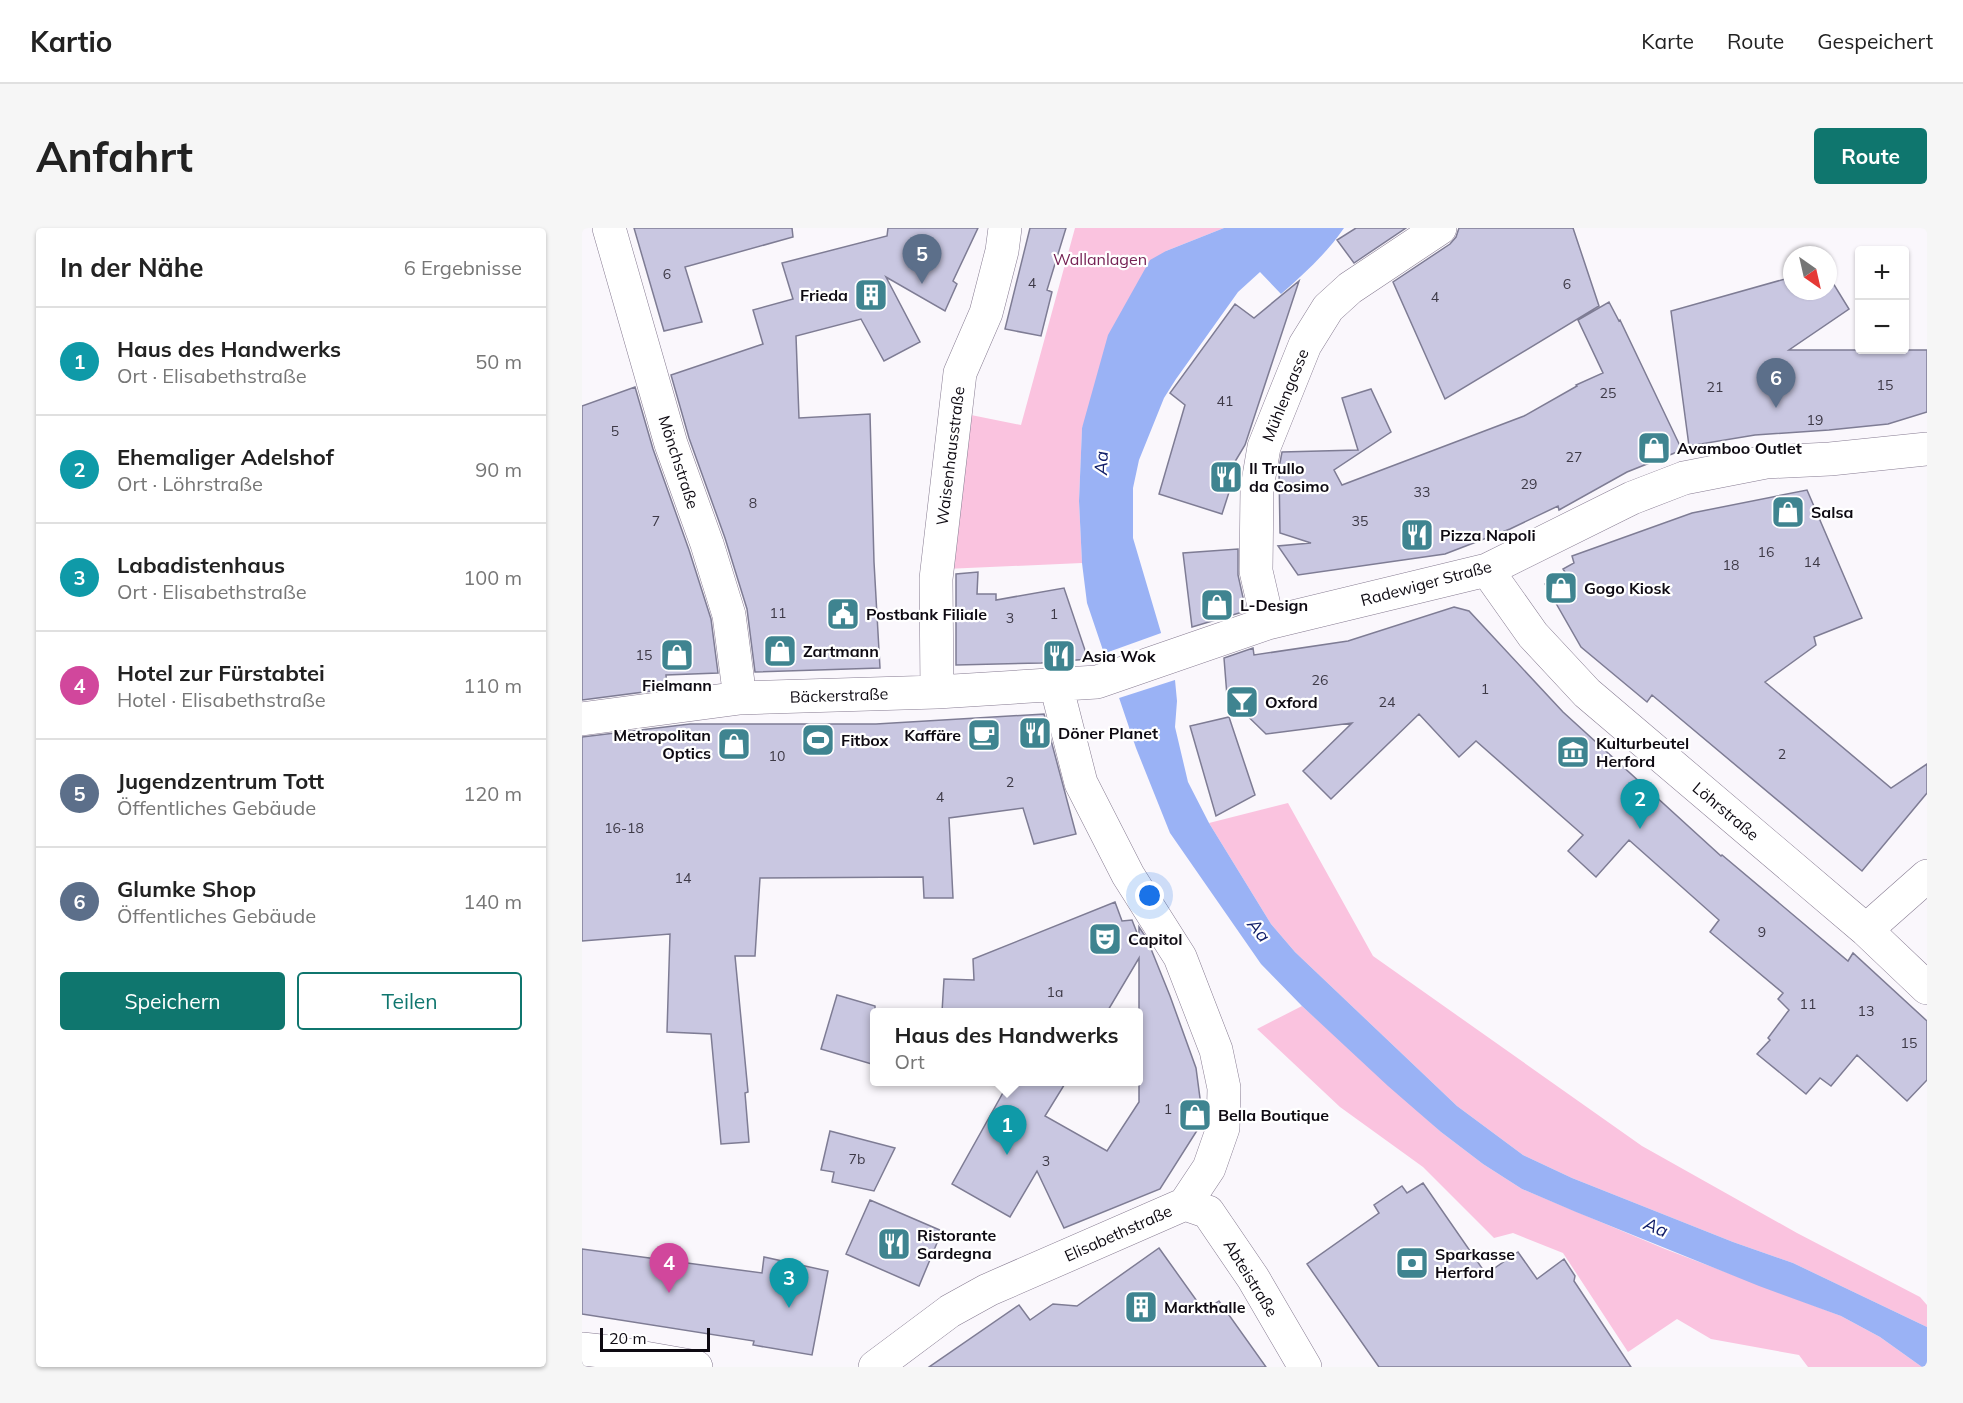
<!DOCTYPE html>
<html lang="de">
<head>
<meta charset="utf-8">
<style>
  :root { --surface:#fff; --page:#f6f6f6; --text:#222; --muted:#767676; --line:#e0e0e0; --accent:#0f766e }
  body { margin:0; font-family:Mulish,sans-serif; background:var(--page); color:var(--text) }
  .controls { position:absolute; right:18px; top:18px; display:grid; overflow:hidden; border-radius:6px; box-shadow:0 2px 4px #0004 }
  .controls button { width:54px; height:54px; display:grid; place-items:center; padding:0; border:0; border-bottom:2px solid var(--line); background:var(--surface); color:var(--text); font:30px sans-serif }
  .compass { position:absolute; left:1201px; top:18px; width:54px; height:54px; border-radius:50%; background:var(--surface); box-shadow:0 2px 4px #0004; rotate:146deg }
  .scale { position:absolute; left:18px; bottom:15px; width:110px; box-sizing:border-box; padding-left:6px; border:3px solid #0e0a12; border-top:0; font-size:16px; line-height:21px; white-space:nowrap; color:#0e0a12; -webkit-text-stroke:4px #fff; paint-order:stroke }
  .you { position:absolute; left:568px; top:668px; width:21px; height:21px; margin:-15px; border:4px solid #fff; border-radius:50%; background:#1a73e8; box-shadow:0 0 0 9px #1a73e833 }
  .badge { display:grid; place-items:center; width:39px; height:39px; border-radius:50%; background:var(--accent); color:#fff; font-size:20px; font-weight:700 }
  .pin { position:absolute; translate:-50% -50px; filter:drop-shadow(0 2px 3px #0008) }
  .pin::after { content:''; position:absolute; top:32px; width:21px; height:18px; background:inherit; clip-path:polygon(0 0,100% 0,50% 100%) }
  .popup { position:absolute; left:288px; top:780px; width:273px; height:78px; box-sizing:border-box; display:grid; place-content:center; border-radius:6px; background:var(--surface); filter:drop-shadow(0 2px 4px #0005); font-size:20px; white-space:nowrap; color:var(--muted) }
  .popup b { font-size:22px; color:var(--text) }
  .popup::after { content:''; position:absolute; left:50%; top:100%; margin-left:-12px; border:12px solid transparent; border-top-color:var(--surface) }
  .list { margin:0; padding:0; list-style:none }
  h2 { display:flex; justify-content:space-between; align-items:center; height:78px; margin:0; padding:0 24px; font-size:26px }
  h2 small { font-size:20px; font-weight:400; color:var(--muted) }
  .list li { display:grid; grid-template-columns:39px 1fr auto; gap:18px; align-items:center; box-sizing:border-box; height:108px; padding:0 24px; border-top:2px solid var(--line) }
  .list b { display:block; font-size:22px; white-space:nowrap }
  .list p { margin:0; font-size:20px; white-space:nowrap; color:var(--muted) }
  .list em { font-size:20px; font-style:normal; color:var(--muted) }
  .actions { display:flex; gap:12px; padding:18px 24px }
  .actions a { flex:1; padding:14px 0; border:2px solid var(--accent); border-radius:6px; text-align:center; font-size:21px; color:var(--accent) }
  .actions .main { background:var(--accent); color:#fff }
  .map { position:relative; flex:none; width:1345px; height:1139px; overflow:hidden; border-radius:6px }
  header { display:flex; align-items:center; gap:36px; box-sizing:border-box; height:84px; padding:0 30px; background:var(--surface); border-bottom:2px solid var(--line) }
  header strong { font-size:28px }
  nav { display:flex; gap:33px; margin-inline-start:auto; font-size:21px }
  .intro { display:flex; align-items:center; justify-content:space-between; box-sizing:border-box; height:144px; padding:0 36px }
  h1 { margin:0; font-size:42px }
  .button { padding:15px 27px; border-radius:6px; background:var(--accent); color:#fff; font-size:21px; font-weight:700 }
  main { display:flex; gap:36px; padding:0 36px }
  aside { flex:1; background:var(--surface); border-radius:6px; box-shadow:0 2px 4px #0004 }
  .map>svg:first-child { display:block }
  .green { fill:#fac3df }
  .water { fill:#9ab2f5 }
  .pier { fill:#faf7fc }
  .building { fill:#c9c7e1; stroke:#7e7c94; stroke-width:1.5 }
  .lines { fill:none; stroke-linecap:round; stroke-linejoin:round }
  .street-casing { stroke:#867b91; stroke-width:34 }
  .street { stroke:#fff; stroke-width:33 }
  .labels { text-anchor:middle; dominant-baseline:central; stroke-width:4.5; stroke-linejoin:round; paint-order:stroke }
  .number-label { font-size:14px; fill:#3d3946 }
  .park-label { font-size:16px; fill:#752154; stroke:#fff }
  .poi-label { font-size:16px; font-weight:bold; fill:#0e0a12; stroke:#fff; text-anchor:start }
  .street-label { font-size:16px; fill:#0e0a12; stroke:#fff }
  .water-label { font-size:18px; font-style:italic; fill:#13206a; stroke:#fff }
</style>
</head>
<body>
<header>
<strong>Kartio</strong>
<nav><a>Karte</a><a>Route</a><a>Gespeichert</a></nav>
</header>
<div class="intro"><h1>Anfahrt</h1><a class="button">Route</a></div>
<main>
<aside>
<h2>In der Nähe<small>6 Ergebnisse</small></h2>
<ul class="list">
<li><span class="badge" style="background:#0f9aa8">1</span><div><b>Haus des Handwerks</b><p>Ort · Elisabethstraße</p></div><em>50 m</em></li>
<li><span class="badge" style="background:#0f9aa8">2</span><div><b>Ehemaliger Adelshof</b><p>Ort · Löhrstraße</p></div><em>90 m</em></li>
<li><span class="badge" style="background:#0f9aa8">3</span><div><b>Labadistenhaus</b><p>Ort · Elisabethstraße</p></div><em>100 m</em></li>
<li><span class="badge" style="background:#d1479c">4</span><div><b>Hotel zur Fürstabtei</b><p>Hotel · Elisabethstraße</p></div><em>110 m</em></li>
<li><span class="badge" style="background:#5c6f8a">5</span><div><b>Jugendzentrum Tott</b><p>Öffentliches Gebäude</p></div><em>120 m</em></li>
<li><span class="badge" style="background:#5c6f8a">6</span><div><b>Glumke Shop</b><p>Öffentliches Gebäude</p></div><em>140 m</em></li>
</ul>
<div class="actions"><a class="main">Speichern</a><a>Teilen</a></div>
</aside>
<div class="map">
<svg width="1345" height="1139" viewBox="0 0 1345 1139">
  <rect width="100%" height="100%" fill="#faf7fc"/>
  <path class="green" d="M 493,0 L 642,0 L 584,23 L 500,200 L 497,273 L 500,335 L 363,341 L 389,187 L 439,197 Z
    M 706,575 L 791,728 L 1060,918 L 1215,1005 L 1338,1069 L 1345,1077 L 1345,1099 L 1211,1035 L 1151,1014 L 990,950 L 941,927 L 875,878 L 713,724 L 689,696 L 627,595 Z
    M 720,778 L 859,904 L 901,936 L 940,961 L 1083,1021 L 1259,1088 L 1298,1109 L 1340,1139 L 1226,1139 L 1217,1127 L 1129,1111 L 1095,1091 L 1046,1124 L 981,1025 L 931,1005 L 912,1010 L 841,939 L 758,879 L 675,801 Z"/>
  <path class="water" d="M 642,0 L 762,0 C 745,25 722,46 699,66 L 678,44 L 656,64 L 594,151 L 582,170 L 557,232 L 551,260 L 551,310 L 593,452 L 595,473 L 593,499 L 606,554 L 627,595 L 689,696 L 713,724 L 875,878 L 941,927 L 990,950 L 1151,1014 L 1211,1035 L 1345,1099 L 1345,1139 L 1340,1139 L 1298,1109 L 1259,1088 L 1177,1058 L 994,984 L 940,961 L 901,936 L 859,904 L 806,858 L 720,778 L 679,736 L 588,605 L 554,520 L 505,375 L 500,335 L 497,273 L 500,200 L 526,107 L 568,32 L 584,23 Z"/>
  <path class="pier" d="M 582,404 L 596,451 L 534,471 L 518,427 Z"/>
  <path class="building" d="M 52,0 L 210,0 L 211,9 L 103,39 L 120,94 L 82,103 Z
    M 306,0 L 396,0 L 371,53 L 375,56 L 363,83 L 304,49 L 338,114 L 302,133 L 279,91 L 214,108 L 217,190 L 288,186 L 292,334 L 298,440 L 173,444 L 165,381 L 143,310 L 107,210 L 89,147 L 181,116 L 171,82 L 211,71 L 200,35 L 305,8 Z
    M 448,0 L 484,0 L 465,62 L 470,64 L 459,108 L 423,101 Z
    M 774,0 L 824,0 L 772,35 L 755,12 Z
    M 877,0 L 991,0 L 1017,78 L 863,171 L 811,54 L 868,16 L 874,9 Z
    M 1246,47 L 1267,81 L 1207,122 L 1345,122 L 1345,184 L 1306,196 L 1247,202 L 1173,207 L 1107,218 L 1089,83 L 1210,49 L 1210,63 L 1246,63 Z
    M 717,53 L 663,217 L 648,242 L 650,255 L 640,286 L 577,266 L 603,177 L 588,165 L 653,76 L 672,90 Z
    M 1027,74 L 1037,93 L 1038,92 L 1100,222 L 1045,244 L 977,282 L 976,278 L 928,301 L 863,326 L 716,347 L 696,318 L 729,315 L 698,305 L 697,240 L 700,224 L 776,222 L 760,170 L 789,161 L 809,204 L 752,242 L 760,257 L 942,188 L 995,158 L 994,157 L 1021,145 L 996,92 Z
    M 53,159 L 71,221 L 107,322 L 129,391 L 136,445 L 84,447 L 85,461 L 0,472 L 0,178 Z
    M 1225,262 L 1280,390 L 1232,409 L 1234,417 L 1183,454 L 1309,560 L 1345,536 L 1345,565 L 1280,643 L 1070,467 L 1065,474 L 999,419 L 963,356 L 983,344 L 981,341 L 992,335 L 990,328 L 1110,285 Z
    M 656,321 L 656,347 L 664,383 L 610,399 L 601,325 Z
    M 396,344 L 395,366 L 414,366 L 414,372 L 482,360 L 506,431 L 459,435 L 374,437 L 374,346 Z
    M 872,379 L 887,383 L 981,484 L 1139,628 L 1140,627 L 1266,733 L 1271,725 L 1345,793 L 1345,852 L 1325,873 L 1275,827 L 1249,858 L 1238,850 L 1224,866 L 1175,826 L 1188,812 L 1186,810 L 1207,782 L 1196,771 L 1201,765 L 1128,704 L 1137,692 L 1047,612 L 1014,649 L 986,623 L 1001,607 L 894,513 L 877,529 L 837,486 L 749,571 L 721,543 L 770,495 L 684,506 L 645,468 L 642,430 L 671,420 L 672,427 L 766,413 Z
    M 462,486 L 494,606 L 452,616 L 441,580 L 367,590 L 371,670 L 342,670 L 341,649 L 178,650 L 173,728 L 153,728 L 166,864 L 163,865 L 167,914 L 139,916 L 129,806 L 85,804 L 88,706 L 0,713 L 0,509 L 108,496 L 294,496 Z
    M 647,489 L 673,567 L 634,588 L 608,498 Z
    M 533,674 L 540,693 L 550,692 L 557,710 L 557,699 L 565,711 L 588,768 L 614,840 L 621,893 L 578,961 L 482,1000 L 455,943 L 428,989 L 370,956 L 427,854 L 484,854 L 463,888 L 525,923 L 557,874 L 557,730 L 525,784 L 360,784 L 362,751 L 392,752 L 391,731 Z
    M 255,767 L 293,778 L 293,837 L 239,821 Z
    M 248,903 L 313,920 L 292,963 L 250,954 L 252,944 L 239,942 Z
    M 841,955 L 904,1046 L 936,1024 L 955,1051 L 982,1031 L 993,1048 L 992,1053 L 1049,1139 L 797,1139 L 725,1036 L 797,985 L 792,977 L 820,958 L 825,965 Z
    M 288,972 L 360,1003 L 337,1058 L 264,1026 Z
    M 577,1020 L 622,1083 L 637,1073 L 684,1139 L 347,1139 L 437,1077 L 448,1092 L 471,1076 L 495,1078 Z
    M 0,1021 L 180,1045 L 182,1029 L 246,1043 L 230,1127 L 171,1117 L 172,1113 L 0,1086 Z"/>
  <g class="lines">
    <g class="street-casing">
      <path id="street" d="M 27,0 L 89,216 L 125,316 L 147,387 L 158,470
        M 905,342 L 951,407 L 1005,465 L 1284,702 L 1345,760
        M 686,395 L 674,343 L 675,260 L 682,219 L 723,117 L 746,80 L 768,60 L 858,0
        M 355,464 L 354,351 L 378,145 L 404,85 L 420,23 L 423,0
        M 0,491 L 158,470 L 355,464 L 515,454 L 686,395 L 905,342 L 1050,270 L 1102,250 L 1184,234 L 1248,231 L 1345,221
        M 1284,702 L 1345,648
        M 603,976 L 626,984 L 671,1050 L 723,1139
        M 0,1121 L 28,1124 L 114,1139
        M 293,1139 L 368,1083 L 406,1062 L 603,976 L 627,940 L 641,900 L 642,860 L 634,822 L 598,729 L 546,647 L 499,555 L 474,457"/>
    </g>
    <use href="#street" class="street"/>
  </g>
  <defs>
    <g id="building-square" transform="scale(1.725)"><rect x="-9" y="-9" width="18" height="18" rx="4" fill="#3f8490" stroke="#fff"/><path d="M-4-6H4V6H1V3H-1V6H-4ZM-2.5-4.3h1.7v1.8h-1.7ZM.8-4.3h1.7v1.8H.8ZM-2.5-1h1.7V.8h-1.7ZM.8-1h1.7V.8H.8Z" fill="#fff"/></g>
    <g id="shop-square" transform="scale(1.725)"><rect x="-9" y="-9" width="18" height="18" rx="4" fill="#3f8490" stroke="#fff"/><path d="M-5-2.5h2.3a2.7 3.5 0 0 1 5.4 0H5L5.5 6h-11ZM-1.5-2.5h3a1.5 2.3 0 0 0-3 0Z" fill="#fff"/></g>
    <g id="restaurant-square" transform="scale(1.725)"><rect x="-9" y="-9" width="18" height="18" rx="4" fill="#3f8490" stroke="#fff"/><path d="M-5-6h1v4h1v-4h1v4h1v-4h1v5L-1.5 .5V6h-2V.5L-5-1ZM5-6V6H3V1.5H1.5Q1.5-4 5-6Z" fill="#fff"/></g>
    <g id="civic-square" transform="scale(1.725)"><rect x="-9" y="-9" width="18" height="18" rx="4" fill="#3f8490" stroke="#fff"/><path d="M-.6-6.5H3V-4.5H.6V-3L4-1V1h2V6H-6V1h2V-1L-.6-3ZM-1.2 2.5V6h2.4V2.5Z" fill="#fff"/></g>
    <g id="bar-square" transform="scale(1.725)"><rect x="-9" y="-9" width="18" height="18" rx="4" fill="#3f8490" stroke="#fff"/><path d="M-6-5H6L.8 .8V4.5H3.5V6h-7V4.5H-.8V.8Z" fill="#fff"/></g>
    <g id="cafe-square" transform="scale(1.725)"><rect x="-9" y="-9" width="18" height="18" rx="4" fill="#3f8490" stroke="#fff"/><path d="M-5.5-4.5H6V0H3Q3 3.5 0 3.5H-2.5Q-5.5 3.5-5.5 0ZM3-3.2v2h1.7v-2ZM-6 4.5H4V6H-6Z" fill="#fff"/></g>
    <g id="stadium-square" transform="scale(1.725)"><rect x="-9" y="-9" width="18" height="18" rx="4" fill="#3f8490" stroke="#fff"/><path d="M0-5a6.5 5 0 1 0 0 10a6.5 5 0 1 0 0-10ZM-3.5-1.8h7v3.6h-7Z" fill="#fff"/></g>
    <g id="museum-square" transform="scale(1.725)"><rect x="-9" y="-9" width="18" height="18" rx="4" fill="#3f8490" stroke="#fff"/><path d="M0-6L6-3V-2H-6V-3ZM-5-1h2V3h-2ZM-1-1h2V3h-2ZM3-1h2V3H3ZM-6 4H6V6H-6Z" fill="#fff"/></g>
    <g id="theatre-square" transform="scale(1.725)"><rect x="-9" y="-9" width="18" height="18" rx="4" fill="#3f8490" stroke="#fff"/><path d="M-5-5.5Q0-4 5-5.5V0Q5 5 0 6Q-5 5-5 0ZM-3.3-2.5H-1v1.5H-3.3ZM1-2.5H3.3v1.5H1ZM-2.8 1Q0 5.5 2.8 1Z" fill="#fff"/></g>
    <g id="bank-square" transform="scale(1.725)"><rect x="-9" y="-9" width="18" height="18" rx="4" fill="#3f8490" stroke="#fff"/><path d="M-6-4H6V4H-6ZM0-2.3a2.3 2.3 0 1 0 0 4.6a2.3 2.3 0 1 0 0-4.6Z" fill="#fff"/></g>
  </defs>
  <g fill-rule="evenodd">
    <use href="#building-square" x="289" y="67"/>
    <use href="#shop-square" x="1072" y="220"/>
    <use href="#restaurant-square" x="644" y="249"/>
    <use href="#shop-square" x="1206" y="284"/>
    <use href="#restaurant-square" x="835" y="307"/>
    <use href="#shop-square" x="979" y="360"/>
    <use href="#shop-square" x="635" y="377"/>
    <use href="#civic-square" x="261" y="386"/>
    <use href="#shop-square" x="198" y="423"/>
    <use href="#shop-square" x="95" y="427"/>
    <use href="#restaurant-square" x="477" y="428"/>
    <use href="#bar-square" x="660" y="474"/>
    <use href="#restaurant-square" x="453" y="505"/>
    <use href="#cafe-square" x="402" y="507"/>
    <use href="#stadium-square" x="236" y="512"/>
    <use href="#shop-square" x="152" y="516"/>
    <use href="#museum-square" x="991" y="524"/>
    <use href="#theatre-square" x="523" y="711"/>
    <use href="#shop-square" x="613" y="887"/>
    <use href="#restaurant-square" x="312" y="1016"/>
    <use href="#bank-square" x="830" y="1035"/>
    <use href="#building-square" x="559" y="1079"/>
  </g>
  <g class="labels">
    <g class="number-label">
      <text x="85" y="46">6</text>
      <text x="450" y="55">4</text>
      <text x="985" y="56">6</text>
      <text x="853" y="69">4</text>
      <text x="1303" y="157">15</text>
      <text x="1133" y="159">21</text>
      <text x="1026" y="165">25</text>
      <text x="643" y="173">41</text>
      <text x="1233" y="192">19</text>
      <text x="33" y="203">5</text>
      <text x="992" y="229">27</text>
      <text x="947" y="256">29</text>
      <text x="840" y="264">33</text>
      <text x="171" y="275">8</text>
      <text x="74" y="293">7</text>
      <text x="778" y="293">35</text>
      <text x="1184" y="324">16</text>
      <text x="1230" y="334">14</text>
      <text x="1149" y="337">18</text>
      <text x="196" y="385">11</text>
      <text x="472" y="386">1</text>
      <text x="428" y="390">3</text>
      <text x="62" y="427">15</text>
      <text x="738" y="452">26</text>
      <text x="903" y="461">1</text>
      <text x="805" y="474">24</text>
      <text x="1200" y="526">2</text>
      <text x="195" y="528">10</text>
      <text x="428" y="554">2</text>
      <text x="358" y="569">4</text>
      <text x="42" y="600">16-18</text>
      <text x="101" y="650">14</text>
      <text x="1180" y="704">9</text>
      <text x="473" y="764">1a</text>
      <text x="1226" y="776">11</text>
      <text x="1284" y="783">13</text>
      <text x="1327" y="815">15</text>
      <text x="586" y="881">1</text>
      <text x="275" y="931">7b</text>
      <text x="464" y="933">3</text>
    </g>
    <g class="park-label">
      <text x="518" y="31">Wallanlagen</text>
    </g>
    <g class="poi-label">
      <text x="266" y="67" text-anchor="end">Frieda</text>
      <text x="1095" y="220">Avamboo Outlet</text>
      <text x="667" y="240">Il Trullo<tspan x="667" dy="18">da Cosimo</tspan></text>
      <text x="1229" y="284">Salsa</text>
      <text x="858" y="307">Pizza Napoli</text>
      <text x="1002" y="360">Gogo Kiosk</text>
      <text x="658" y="377">L-Design</text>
      <text x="284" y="386">Postbank Filiale</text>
      <text x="221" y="423">Zartmann</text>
      <text x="500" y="428">Asia Wok</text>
      <text x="95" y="457" text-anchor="middle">Fielmann</text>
      <text x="683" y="474">Oxford</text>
      <text x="476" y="505">Döner Planet</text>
      <text x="129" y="507" text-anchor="end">Metropolitan<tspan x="129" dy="18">Optics</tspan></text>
      <text x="379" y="507" text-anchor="end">Kaffäre</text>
      <text x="259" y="512">Fitbox</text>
      <text x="1014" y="515">Kulturbeutel<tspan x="1014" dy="18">Herford</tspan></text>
      <text x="546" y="711">Capitol</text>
      <text x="636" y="887">Bella Boutique</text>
      <text x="335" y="1007">Ristorante<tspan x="335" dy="18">Sardegna</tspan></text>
      <text x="853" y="1026">Sparkasse<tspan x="853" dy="18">Herford</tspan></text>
      <text x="582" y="1079">Markthalle</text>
    </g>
    <g class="street-label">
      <text transform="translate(703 167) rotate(-68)">Mühlengasse</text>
      <text transform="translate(368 228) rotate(-83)">Waisenhausstraße</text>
      <text transform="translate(97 234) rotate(72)">Mönchstraße</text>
      <text transform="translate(844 355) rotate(-15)">Radewiger Straße</text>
      <text transform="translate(257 467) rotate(-2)">Bäckerstraße</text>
      <text transform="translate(1144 583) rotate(40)">Löhrstraße</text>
      <text transform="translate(536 1005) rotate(-24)">Elisabethstraße</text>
      <text transform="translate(669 1050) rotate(58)">Abteistraße</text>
    </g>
    <g class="water-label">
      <text transform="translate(519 235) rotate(-88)">Aa</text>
      <text transform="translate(677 702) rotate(52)">Aa</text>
      <text transform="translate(1074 999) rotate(22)">Aa</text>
    </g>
  </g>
</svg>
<div class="controls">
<button>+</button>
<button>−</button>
</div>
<svg class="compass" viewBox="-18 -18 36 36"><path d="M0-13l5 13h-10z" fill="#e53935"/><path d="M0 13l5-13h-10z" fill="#767676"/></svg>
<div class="scale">20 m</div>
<div class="you"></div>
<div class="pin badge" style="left:425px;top:927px;background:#0f9aa8">1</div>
<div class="popup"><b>Haus des Handwerks</b>Ort</div>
<div class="pin badge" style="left:1058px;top:601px;background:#0f9aa8">2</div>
<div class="pin badge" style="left:207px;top:1080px;background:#0f9aa8">3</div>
<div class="pin badge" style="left:87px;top:1065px;background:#d1479c">4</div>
<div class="pin badge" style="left:340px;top:56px;background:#5c6f8a">5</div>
<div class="pin badge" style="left:1194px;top:180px;background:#5c6f8a">6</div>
</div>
</main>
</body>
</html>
